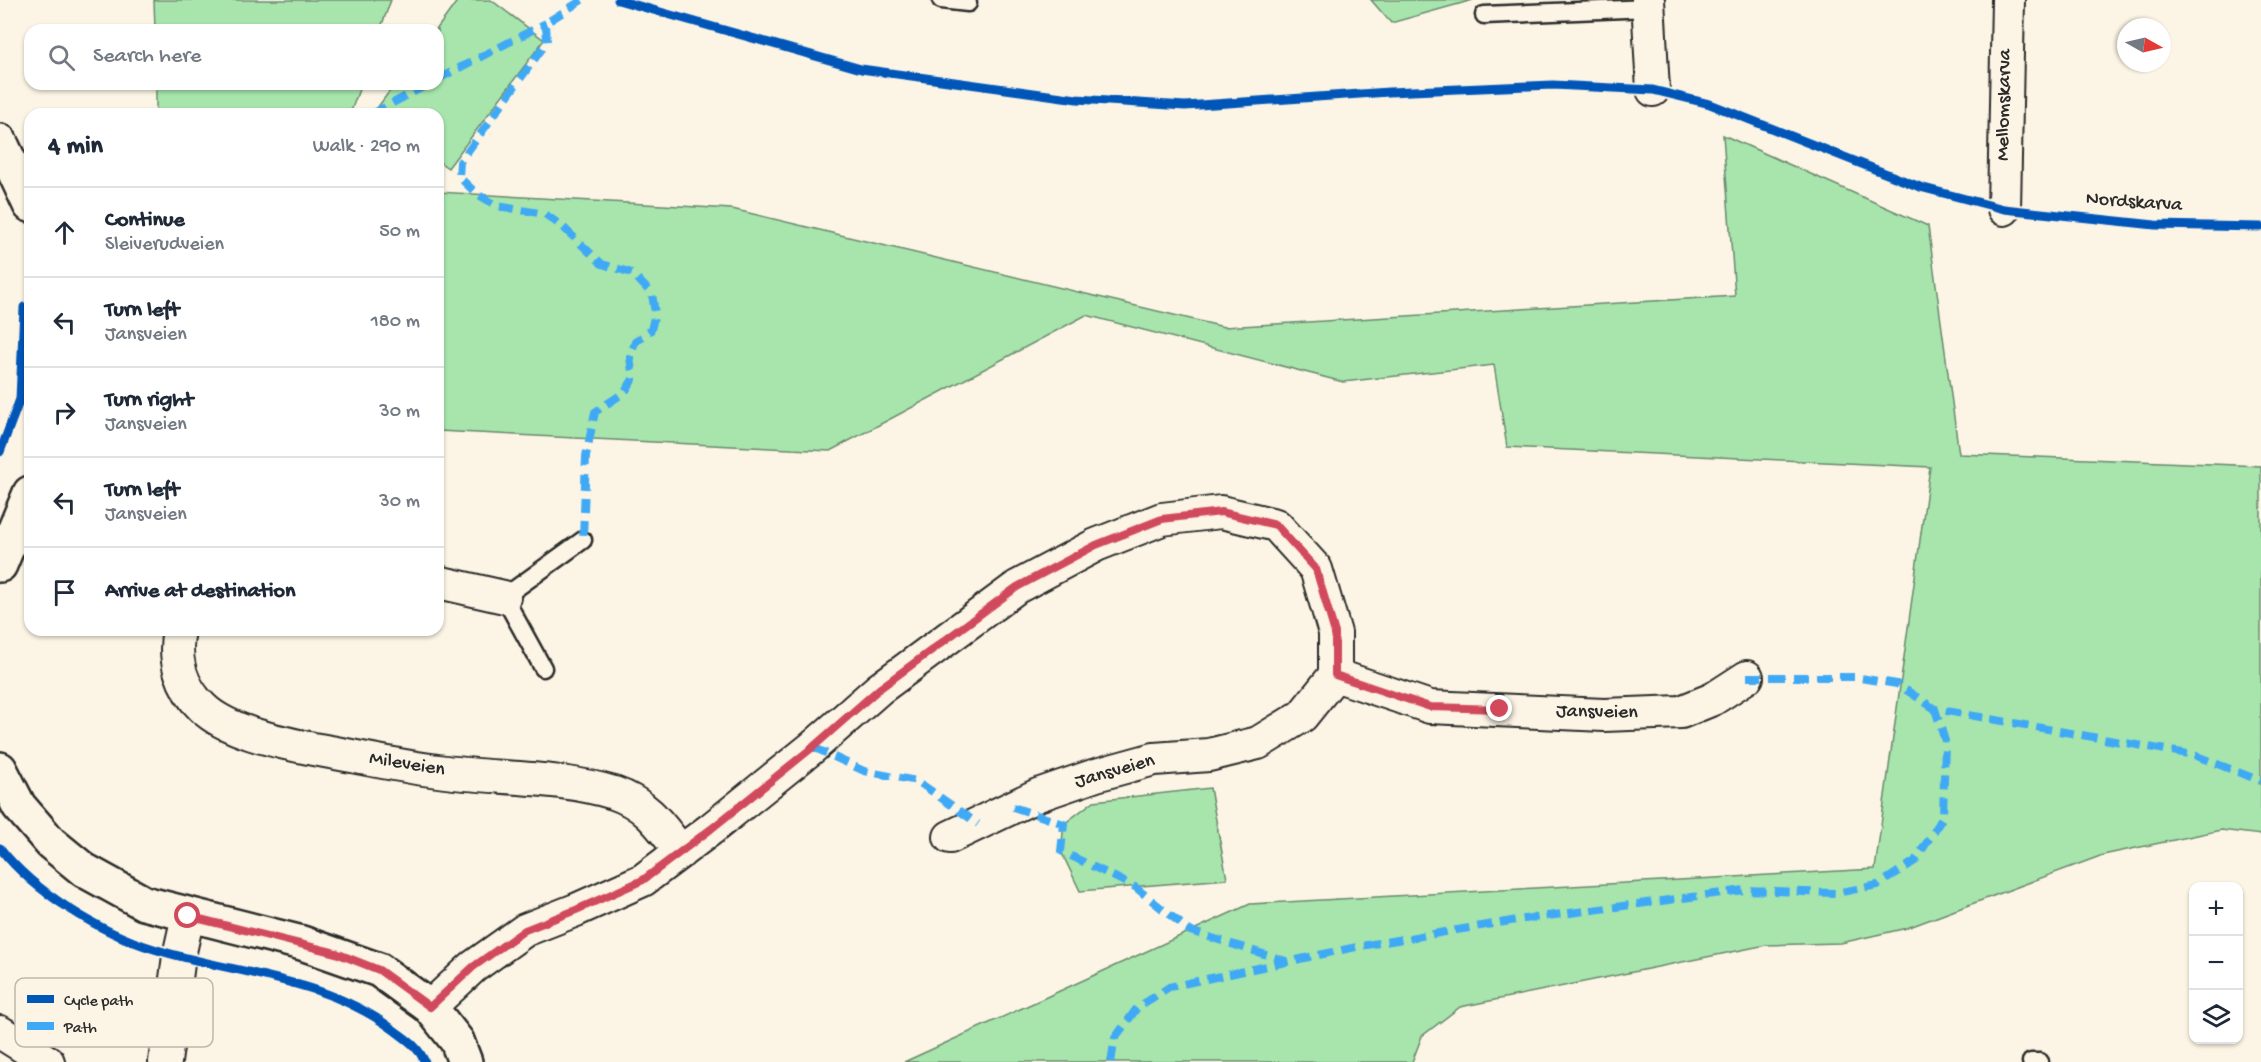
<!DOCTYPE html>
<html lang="en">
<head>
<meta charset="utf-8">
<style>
  :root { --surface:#fff; --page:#f2f2f3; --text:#1f2937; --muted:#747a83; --line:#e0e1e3 }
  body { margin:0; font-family:"Gochi Hand",sans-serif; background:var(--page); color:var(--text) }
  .controls { position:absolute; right:18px; bottom:18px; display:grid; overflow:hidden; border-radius:12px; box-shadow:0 2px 4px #0004 }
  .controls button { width:54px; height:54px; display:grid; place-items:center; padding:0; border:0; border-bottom:2px solid var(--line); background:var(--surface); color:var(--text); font:30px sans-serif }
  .compass { position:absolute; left:2117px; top:18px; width:54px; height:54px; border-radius:50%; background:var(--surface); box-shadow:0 2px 4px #0004; rotate:98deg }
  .stop { position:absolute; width:18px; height:18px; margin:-14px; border:4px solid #d1495b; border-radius:50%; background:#fff }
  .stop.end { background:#d1495b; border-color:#fff; box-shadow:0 2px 6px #0008 }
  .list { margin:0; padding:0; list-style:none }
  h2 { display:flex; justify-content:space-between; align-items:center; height:78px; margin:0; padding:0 24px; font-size:26px }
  h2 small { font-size:20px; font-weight:400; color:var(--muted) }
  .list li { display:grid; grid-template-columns:39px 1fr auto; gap:18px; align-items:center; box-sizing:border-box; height:90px; padding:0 24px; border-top:2px solid var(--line) }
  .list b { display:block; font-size:22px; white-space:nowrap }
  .list p { margin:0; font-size:20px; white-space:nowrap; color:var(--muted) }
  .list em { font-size:20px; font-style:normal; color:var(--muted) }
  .icon { flex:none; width:33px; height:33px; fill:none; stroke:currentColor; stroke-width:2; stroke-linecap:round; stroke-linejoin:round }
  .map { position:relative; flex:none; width:2261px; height:1062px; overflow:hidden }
  .search { position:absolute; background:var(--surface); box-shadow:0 2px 4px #0004; left:24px; top:24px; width:420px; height:66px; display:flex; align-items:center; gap:15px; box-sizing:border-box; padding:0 21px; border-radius:18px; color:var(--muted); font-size:22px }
  .panel { position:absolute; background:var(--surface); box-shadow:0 2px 4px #0004; left:24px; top:108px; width:420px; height:528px; border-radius:18px }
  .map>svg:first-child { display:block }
  .green { fill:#a7e5ad; stroke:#69886c; stroke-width:1.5 }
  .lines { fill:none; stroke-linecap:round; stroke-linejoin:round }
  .lane-casing { stroke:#2b2b2b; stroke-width:21 }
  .street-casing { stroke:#2b2b2b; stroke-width:36 }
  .secondary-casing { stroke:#2b2b2b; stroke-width:38 }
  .lane { stroke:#fcf5e5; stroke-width:16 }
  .street { stroke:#fcf5e5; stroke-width:32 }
  .secondary { stroke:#fcf5e5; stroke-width:33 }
  .quiet { stroke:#3fa9f5; stroke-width:8; stroke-dasharray:15 8; stroke-linecap:butt }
  .cycleway-casing { stroke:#fcf5e5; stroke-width:13 }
  .cycleway { stroke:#0057b8; stroke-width:9 }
  .route { stroke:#d1495b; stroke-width:8 }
  .labels { text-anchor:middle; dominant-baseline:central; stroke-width:4.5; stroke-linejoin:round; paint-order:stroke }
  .street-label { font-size:20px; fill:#2b2b2b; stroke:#fcf5e5 }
  .key { fill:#fcf5e5; stroke:#bdb8ad; stroke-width:1.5 }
  .key-label { font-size:16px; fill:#2b2b2b }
</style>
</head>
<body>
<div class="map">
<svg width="2261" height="1062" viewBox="0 0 2261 1062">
  <rect width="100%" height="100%" fill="#fcf5e5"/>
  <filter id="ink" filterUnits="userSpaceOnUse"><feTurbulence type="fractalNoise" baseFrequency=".0167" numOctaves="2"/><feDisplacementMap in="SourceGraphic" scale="12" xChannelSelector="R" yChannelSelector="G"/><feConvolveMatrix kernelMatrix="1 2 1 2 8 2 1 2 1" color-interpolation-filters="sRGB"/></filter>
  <g filter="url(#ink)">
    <path class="green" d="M 154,0 L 391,0 L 380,30 L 155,30 Z
      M 458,0 L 491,0 L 544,40 L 448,168 L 438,161 L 438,114 L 374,112 L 395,84 L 438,84 L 438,30 L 436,30 Z
      M 1371,0 L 1473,0 L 1391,23 Z
      M 156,84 L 361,84 L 350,114 L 156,114 Z
      M 1723,135 L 1928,226 L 1959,454 L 2261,466 L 2261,835 L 2221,830 L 2103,855 L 1907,928 L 1841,943 L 1766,945 L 1460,1007 L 1422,1036 L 1412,1062 L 904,1062 L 1250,904 L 1875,869 L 1930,467 L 1507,447 L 1494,365 L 1343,382 L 1086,315 L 830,451 L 438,431 L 438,192 L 732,209 L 1224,327 L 1735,296 Z
      M 1210,788 L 1227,879 L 1080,891 L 1061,851 L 1064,824 L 1094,801 Z"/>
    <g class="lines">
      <g class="lane-casing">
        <path id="lane" d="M 941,0 L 968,3
          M 1484,15 L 1649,8
          M 543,668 L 504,597 L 583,540
          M 2031,1062 L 2040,1062"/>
      </g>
      <g class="street-casing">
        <path id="street" d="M 1648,0 L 1653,90
          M 2004,209 L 2008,0
          M 438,582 L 504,597
          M 179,630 C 173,659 181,687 203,708 C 228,732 280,742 313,749 C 355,756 397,766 438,771 C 497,779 558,776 614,793 C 647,804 661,826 681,852
          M 1335,675 L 1430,707 L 1604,715 L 1681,712 L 1713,699 L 1747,677
          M 430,1007 L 473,967 L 525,930 L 576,910 L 643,880 L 711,829 L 813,747 L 879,689 L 1017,587 L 1096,545 L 1162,519 L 1221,512 L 1276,525 L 1316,569 L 1335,633 L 1335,675 L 1302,716 L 1258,743 L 1209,755 L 1154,759 L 1096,775 L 1038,795 L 950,837
          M 0,1032 L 48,1062
          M 165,1062 L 179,956 L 188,916"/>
      </g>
      <g class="secondary-casing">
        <path id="secondary" d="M 0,141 L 30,205
          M 0,565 L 30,493
          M 0,769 L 19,806 L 51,843 L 84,870 L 144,903 L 302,943 L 379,970 L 430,1007 L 457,1041 L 465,1062"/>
      </g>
      <use href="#lane" class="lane"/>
      <use href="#street" class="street"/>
      <use href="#secondary" class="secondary"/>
      <path class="quiet" d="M 582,0 L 546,23 L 547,42 L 460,162 L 459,177 L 477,194 L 497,206 L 545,214 L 563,227 L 602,264 L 632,273 L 652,294 L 655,313 L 651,330 L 635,342 L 630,357 L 633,379 L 625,392 L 595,412 L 586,456 L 583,540
        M 438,79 L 546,23
        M 372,114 L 429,84
        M 1747,677 L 1854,677 L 1897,684 L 1935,709 L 2194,755 L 2261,781
        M 813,747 L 864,771 L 917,781 L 978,824
        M 1013,807 L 1064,824 L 1061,851 L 1135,887 L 1190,931 L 1286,961
        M 1111,1062 L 1115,1038 L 1137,1008 L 1169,987 L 1361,946 L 1517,920 L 1744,890 L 1836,893 L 1878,885 L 1915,861 L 1943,817 L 1945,741 L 1935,709"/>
      <g class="cycleway-casing">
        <path id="cycleway" d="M 618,0 L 861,69 L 1077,99 L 1185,106 L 1389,92 L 1553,85 L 1653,90 L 1710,104 L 1920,187 L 2004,209 L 2155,225 L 2261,227
          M 0,452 L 20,399 L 24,307
          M 0,848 C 34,892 101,933 154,949 C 237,975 322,976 394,1030 C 407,1040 418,1046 425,1062"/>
      </g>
      <use href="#cycleway" class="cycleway"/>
    </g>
  </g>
  <g class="lines" filter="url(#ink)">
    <path class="route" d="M 188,916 L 336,953 L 379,970 L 430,1007 L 473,967 L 525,930 L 576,910 L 643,880 L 711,829 L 813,747 L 879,689 L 1017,587 L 1096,545 L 1162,519 L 1221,512 L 1276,525 L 1316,569 L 1335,633 L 1335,675 L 1430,707 L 1500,709"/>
  </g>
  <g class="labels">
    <g class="street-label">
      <text transform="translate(2005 105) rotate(-89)">Mellomskarva</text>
      <text transform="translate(2134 203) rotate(4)">Nordskarva</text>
      <text transform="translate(1597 713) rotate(1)">Jansveien</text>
      <text transform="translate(407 765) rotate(9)">Mileveien</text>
      <text transform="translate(1115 772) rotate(-16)">Jansveien</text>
    </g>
  </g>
  <rect x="15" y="978" width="198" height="69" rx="9" class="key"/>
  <rect x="27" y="995" width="27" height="8" fill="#0057b8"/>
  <rect x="27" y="1022" width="27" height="8" fill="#3fa9f5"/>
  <g class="key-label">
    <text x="64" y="1005">Cycle path</text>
    <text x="64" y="1032">Path</text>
  </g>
</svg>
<div class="controls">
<button>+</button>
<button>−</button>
<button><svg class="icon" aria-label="layers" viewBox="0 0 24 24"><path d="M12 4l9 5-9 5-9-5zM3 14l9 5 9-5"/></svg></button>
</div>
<svg class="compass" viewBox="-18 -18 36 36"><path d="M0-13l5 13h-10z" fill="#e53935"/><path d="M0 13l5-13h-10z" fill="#747a83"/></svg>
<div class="stop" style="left:188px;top:916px"></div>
<div class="stop end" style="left:1500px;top:709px"></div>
<div class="search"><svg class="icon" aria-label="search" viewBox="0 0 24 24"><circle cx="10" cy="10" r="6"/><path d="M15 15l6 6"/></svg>Search here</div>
<section class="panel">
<h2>4 min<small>Walk · 290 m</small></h2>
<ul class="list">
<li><svg class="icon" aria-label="ahead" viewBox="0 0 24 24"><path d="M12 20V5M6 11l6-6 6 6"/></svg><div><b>Continue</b><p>Sleiverudveien</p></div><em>50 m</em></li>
<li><svg class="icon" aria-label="left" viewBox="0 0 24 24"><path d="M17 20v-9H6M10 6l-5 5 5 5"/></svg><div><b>Turn left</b><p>Jansveien</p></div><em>180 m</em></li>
<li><svg class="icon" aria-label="right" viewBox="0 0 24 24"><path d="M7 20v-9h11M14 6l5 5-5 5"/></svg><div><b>Turn right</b><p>Jansveien</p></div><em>30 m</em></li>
<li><svg class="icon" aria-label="left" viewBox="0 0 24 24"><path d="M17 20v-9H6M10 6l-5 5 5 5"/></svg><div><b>Turn left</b><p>Jansveien</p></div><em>30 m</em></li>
<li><svg class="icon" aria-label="arrive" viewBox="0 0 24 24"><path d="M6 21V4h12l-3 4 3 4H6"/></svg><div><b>Arrive at destination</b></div></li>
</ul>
</section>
</div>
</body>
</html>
